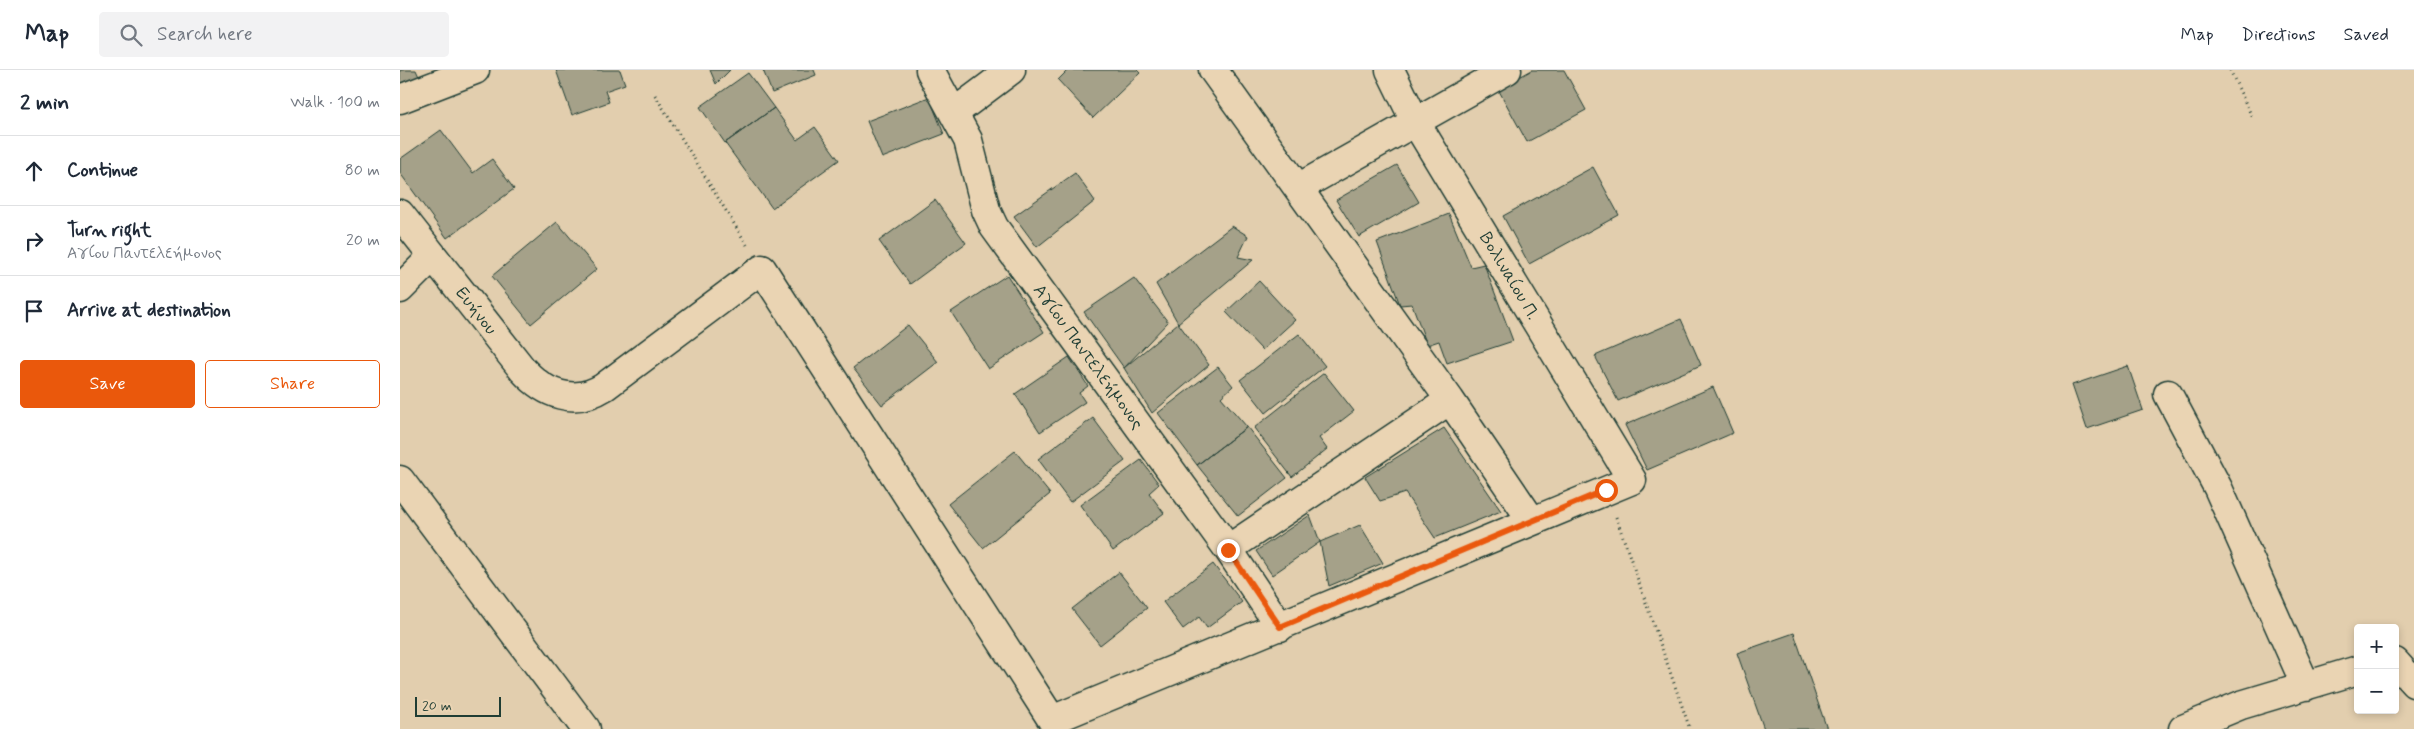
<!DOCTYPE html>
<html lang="en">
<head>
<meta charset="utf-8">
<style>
  :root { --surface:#fff; --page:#f2f2f3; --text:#1f2937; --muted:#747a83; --line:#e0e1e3; --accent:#ea580c }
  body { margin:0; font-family:Mynerve,sans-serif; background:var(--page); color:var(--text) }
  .controls { position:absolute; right:15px; bottom:15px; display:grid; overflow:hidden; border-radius:5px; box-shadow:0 2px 8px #0003 }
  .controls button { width:45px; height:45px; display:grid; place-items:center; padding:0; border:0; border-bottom:1px solid var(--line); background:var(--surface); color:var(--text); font:25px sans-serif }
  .scale { position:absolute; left:15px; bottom:12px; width:86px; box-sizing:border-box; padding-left:5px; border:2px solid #1f3d34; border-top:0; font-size:14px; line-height:18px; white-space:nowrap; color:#1f3d34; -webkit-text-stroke:4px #ead4b3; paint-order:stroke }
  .stop { position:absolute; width:15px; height:15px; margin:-11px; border:4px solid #ea580c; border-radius:50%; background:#fff }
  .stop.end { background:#ea580c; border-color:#fff; box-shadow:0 1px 5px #0008 }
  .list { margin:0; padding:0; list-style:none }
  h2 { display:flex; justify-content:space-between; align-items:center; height:65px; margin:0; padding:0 20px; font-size:21px }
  h2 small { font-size:16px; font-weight:400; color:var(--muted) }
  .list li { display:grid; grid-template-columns:32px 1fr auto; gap:15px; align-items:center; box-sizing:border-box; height:70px; padding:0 20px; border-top:1px solid var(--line) }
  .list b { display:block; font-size:19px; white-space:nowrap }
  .list p { margin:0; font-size:16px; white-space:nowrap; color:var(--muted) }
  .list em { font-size:16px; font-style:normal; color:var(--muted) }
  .actions { display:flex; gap:10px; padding:15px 20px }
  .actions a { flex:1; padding:11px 0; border:1px solid var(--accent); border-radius:5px; text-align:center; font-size:18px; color:var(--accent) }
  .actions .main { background:var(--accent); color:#fff }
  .icon { flex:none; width:28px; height:28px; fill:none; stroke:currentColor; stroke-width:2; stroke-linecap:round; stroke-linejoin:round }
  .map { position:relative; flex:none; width:2014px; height:659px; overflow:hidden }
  header { display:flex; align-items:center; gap:30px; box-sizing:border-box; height:70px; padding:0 25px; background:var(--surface); border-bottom:1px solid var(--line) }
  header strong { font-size:24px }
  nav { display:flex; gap:28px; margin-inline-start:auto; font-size:18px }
  .search { width:350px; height:45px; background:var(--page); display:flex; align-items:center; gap:12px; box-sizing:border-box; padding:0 18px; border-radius:5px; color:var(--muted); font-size:19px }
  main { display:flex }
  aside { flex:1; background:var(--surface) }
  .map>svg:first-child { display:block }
  .building { fill:#a5a189; stroke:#1f3d34 }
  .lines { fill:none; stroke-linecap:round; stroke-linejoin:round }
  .minor-casing { stroke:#1f3d34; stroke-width:31 }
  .path { stroke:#1f3d34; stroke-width:3; stroke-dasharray:1 4; stroke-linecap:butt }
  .minor { stroke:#ead4b3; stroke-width:28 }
  .route { stroke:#ea580c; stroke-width:6 }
  .labels { text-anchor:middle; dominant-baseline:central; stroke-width:4; stroke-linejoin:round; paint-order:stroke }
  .street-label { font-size:18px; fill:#1f3d34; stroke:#ead4b3 }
</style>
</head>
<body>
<header>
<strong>Map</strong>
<div class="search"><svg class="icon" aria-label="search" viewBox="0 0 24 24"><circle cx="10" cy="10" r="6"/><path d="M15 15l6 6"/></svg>Search here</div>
<nav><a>Map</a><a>Directions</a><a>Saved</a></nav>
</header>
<main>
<aside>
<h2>2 min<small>Walk · 100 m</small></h2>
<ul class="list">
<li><svg class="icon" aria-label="ahead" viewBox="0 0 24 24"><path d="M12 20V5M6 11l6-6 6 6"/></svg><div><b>Continue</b></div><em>80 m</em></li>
<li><svg class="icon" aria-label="right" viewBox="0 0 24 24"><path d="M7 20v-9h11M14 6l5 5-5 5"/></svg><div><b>Turn right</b><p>Αγίου Παντελεήμονος</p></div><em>20 m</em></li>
<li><svg class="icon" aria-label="arrive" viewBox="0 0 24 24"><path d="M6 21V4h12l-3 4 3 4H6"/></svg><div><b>Arrive at destination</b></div></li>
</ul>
<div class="actions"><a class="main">Save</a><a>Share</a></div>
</aside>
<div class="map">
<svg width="2014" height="659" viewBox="0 0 2014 659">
  <rect width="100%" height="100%" fill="#e2ceae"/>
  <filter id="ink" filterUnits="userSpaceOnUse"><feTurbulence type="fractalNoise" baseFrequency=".02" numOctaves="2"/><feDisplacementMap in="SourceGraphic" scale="10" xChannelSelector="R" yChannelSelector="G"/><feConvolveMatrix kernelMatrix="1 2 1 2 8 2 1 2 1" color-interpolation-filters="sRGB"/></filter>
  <g filter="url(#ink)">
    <path class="building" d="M 0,0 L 16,0 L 21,11 L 0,18 Z
      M 156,0 L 220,0 L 225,14 L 205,21 L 209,32 L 172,45 Z
      M 310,0 L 330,0 L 316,14 Z
      M 363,0 L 414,0 L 416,5 L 372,23 Z
      M 668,0 L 737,0 L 740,3 L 693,48 L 658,10 Z
      M 1132,0 L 1164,0 L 1186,40 L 1127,72 L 1098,19 Z
      M 348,3 L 374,38 L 325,73 L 300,37 Z
      M 529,27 L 544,64 L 482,88 L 467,51 Z
      M 374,38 L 397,70 L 415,57 L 439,90 L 372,138 L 325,73 Z
      M 41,60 L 73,103 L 92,89 L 114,119 L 47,168 L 0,103 L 0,89 Z
      M 997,95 L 1019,132 L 959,167 L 936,130 Z
      M 1193,97 L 1219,145 L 1129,194 L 1103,146 Z
      M 675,103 L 695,131 L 637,177 L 614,146 Z
      M 535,130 L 566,173 L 510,214 L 479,171 Z
      M 1049,144 L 1071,197 L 1084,194 L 1113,271 L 1047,293 L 1039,271 L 1027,275 L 1012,234 L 1000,235 L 977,172 Z
      M 157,152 L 197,199 L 131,254 L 92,206 Z
      M 832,156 L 848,166 L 838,187 L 853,190 L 778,253 L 756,214 Z
      M 607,205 L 644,262 L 588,299 L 551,242 Z
      M 734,208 L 768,252 L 724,298 L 684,242 Z
      M 859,211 L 895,250 L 862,280 L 826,242 Z
      M 1281,249 L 1301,295 L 1218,331 L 1195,286 Z
      M 778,253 L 809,295 L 752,343 L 724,298 Z
      M 508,255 L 538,292 L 482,335 L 453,298 Z
      M 899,264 L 925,296 L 866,343 L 840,310 Z
      M 669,287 L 688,316 L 679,323 L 685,332 L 640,362 L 615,324 Z
      M 1728,296 L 1743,340 L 1687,359 L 1672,315 Z
      M 818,297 L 833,316 L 821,327 L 847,357 L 797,395 L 758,343 Z
      M 924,303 L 954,341 L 919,368 L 927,379 L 892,407 L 854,358 Z
      M 1313,317 L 1333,363 L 1247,400 L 1225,355 Z
      M 693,348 L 725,391 L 670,432 L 638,389 Z
      M 847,357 L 887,408 L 838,446 L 797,395 Z
      M 1044,358 L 1101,441 L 1035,468 L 1005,423 L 980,431 L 965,407 Z
      M 615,381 L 650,424 L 583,478 L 548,434 Z
      M 741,390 L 759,414 L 749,423 L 764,443 L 713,481 L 680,435 Z
      M 910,445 L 920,472 L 872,505 L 856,481 Z
      M 960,455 L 983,493 L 929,516 L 920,472 Z
      M 813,494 L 842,532 L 807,558 L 799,547 L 783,559 L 763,532 Z
      M 719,502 L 747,538 L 700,575 L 672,539 Z
      M 1394,563 L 1427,659 L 1364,659 L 1337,583 Z"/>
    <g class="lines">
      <g class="minor-casing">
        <path id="minor" d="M 530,0 L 568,70 L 586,140 L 594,157 L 828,479 L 880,557
          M 813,0 L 1050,330 L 1132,451
          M 0,29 L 75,0
          M 555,42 L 611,0
          M 898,118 L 1107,0
          M 0,144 L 123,300 C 145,324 174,336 204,317 L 362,199 L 652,650 L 1232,410 L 1015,51 L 990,0
          M 0,219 L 33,186
          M 1768,324 L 1818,418 L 1906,616
          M 0,410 L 186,659
          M 828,479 L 1050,330
          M 1995,592 L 2014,613
          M 1783,659 L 1841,635 L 1958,600"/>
      </g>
      <path class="path" d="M 1830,0 L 1853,49
        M 255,25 L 347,175
        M 1216,447 L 1290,659"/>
      <use href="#minor" class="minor"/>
    </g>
  </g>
  <g class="lines" filter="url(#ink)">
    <path class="route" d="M 828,480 L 880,557 L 1206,420"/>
  </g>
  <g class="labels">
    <g class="street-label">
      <text transform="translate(1109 206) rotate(59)">Βολιναίου Π.</text>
      <text transform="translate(76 241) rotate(52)">Ευήνου</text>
      <text transform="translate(688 287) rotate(54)">Αγίου Παντελεήμονος</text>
    </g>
  </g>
</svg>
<div class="controls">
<button>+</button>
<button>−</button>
</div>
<div class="scale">20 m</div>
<div class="stop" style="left:1206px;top:420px"></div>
<div class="stop end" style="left:828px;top:480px"></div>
</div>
</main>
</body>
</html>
